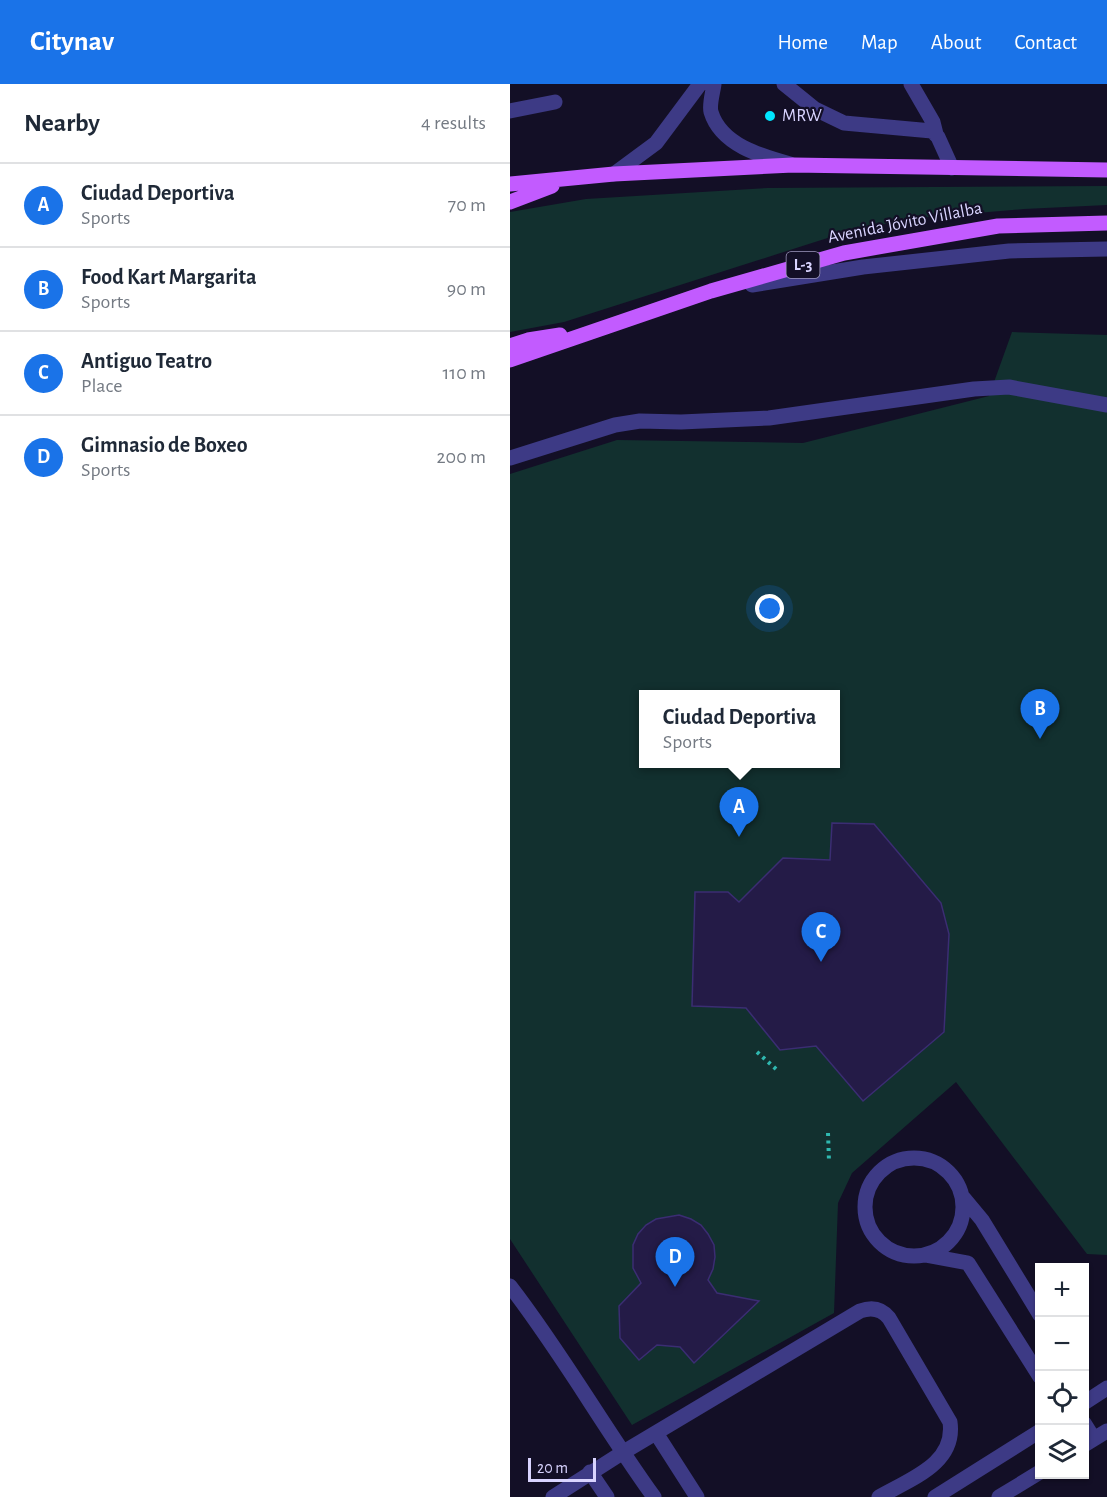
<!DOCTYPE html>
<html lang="en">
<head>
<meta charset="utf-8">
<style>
  :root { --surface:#fff; --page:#f6f6f7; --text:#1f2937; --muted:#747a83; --line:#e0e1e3; --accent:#1a73e8 }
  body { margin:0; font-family:"Alegreya Sans",sans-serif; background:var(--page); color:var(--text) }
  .controls { position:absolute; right:18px; bottom:18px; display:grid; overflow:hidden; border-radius:0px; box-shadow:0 2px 4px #0004 }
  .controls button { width:54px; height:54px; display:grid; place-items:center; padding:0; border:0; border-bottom:2px solid var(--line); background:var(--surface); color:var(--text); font:30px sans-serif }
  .scale { position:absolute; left:18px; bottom:15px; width:68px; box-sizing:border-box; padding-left:6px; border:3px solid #d9d4ff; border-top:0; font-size:16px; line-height:21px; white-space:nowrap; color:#d9d4ff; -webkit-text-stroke:4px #130f26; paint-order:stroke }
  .you { position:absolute; left:260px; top:525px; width:21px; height:21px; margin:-15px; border:4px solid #fff; border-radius:50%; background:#1a73e8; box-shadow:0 0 0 9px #1a73e833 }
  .badge { display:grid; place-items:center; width:39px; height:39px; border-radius:50%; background:var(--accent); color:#fff; font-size:20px; font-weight:700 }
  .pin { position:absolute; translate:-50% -50px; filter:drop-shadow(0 2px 3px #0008) }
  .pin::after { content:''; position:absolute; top:32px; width:21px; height:18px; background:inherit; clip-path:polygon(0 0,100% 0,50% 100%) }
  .popup { position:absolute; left:129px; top:606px; width:201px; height:78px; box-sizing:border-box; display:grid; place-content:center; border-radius:0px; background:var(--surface); filter:drop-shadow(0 2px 4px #0005); font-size:20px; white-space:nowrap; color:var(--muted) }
  .popup b { font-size:22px; color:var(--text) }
  .popup::after { content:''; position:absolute; left:50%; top:100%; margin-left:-12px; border:12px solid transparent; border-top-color:var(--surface) }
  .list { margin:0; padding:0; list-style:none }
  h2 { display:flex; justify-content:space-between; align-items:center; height:78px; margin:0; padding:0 24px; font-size:26px }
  h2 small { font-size:20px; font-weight:400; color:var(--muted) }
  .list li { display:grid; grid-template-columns:39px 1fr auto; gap:18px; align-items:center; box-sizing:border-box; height:84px; padding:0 24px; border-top:2px solid var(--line) }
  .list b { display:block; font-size:22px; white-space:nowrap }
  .list p { margin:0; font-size:20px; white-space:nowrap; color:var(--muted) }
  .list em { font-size:20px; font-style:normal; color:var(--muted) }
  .icon { flex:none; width:33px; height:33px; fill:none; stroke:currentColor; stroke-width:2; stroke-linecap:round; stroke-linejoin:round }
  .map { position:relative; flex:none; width:597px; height:1413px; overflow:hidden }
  header { display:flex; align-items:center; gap:36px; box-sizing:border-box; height:84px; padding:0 30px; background:var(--accent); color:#fff }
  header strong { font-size:28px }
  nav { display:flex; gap:33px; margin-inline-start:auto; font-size:21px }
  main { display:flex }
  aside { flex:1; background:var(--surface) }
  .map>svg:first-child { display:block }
  .green { fill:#12302f; fill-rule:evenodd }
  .building { fill:#241b47; stroke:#3b2d73; stroke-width:1.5 }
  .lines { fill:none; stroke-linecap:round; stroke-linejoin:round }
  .path { stroke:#2fb8b0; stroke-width:4; stroke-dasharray:3 4.5; stroke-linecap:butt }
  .minor { stroke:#3d3a85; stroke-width:15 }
  .major { stroke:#c25bff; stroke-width:15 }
  .poi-dot { fill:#00e5ff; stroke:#130f26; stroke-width:2 }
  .labels { text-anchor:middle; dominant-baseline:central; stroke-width:4.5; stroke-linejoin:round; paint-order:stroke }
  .shield { fill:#130f26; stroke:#9e99be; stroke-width:1.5 }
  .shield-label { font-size:16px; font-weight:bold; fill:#d9d4ff }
  .poi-label { font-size:18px; fill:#d9d4ff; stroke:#130f26; text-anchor:start }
  .street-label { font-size:18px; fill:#d9d4ff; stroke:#130f26 }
</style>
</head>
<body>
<header>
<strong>Citynav</strong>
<nav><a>Home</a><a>Map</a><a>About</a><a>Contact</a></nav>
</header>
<main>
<aside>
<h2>Nearby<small>4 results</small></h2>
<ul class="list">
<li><span class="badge">A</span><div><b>Ciudad Deportiva</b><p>Sports</p></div><em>70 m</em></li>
<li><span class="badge">B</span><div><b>Food Kart Margarita</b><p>Sports</p></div><em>90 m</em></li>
<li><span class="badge">C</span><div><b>Antiguo Teatro</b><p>Place</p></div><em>110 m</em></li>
<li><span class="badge">D</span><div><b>Gimnasio de Boxeo</b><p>Sports</p></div><em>200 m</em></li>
</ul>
</aside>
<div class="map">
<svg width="597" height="1413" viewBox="0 0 597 1413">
  <rect width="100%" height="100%" fill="#130f26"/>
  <path class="green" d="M 597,102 L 597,121 L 514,125 L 396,135 L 327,151 L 54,238 L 0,248 L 0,128 L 76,115 L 258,104 Z
    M 502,248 L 597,251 L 597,1171 L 577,1170 L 446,998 L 342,1089 L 328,1119 L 324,1229 L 122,1341 L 0,1155 L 0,390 L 107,356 L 293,359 L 479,312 ZM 133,610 L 325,610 L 325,680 L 133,680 Z"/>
  <path class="building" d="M 322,739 L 364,740 L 431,819 L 439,850 L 434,948 L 353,1017 L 306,962 L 270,966 L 236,924 L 182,922 L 185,808 L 218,808 L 229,818 L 273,774 L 320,776 Z
    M 169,1131 L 181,1135 L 191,1141 L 198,1150 L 204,1161 L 205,1173 L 203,1185 L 198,1196 L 207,1209 L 249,1217 L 184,1279 L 170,1263 L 147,1261 L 129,1276 L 110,1254 L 109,1222 L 131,1199 L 123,1184 L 123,1161 L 128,1150 L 136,1141 L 146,1135 Z"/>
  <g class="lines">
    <path class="path" d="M 247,968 L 266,985
      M 318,1049 L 319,1077"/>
    <path class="minor" d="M 204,0 C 203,8 199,21 201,28 C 211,61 251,72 280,80
      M 274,0 L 305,25 L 334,39 L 422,47 L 428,53 L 442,84
      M 401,0 L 423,38 L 426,50
      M 0,27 L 45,18
      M 104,90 L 146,59 L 190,0
      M 242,201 L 353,183 L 499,167 L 597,165
      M 0,374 L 105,341 L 130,337 L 171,338 L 259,334 L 464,305 L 499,303 L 597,321
      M355 1123a49 49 0 1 1 98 0a49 49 0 1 1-98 0Z
      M 452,1112 L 472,1136 L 530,1231
      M 415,1171 L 458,1179 L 530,1293
      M 0,1202 C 52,1269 94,1344 144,1413
      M 574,1319 L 597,1304
      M 574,1339 L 584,1355
      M 146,1349 L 187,1413
      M 574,1361 L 597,1347
      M 80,1388 L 97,1413
      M 43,1413 L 112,1369 L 350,1227 C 361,1223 371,1224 379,1234 L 440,1338 C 446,1380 400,1395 369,1413
      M 425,1413 L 530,1347
      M 489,1413 L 530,1388"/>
    <path class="major" d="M 0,100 L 104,90 L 283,81 L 597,86
      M 0,118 L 42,102
      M 0,262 L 18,256 L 50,251
      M 0,276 L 201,207 L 334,169 L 488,142 L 597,139"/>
  </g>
  <circle class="poi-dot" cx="260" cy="32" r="6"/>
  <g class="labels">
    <rect class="shield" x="276.5" y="168" width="33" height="26" rx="4.5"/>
    <g class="shield-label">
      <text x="293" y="181">L-3</text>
    </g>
    <g class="poi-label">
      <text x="272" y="32">MRW</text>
    </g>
    <g class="street-label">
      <text transform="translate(395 139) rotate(-11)">Avenida Jóvito Villalba</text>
    </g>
  </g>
</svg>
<div class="controls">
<button>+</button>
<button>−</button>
<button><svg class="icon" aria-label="locate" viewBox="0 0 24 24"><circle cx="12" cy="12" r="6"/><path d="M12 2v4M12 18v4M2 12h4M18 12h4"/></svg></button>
<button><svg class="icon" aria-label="layers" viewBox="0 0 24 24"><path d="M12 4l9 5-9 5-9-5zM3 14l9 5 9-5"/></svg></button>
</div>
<div class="scale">20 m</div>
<div class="you"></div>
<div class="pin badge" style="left:229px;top:753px">A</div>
<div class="popup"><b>Ciudad Deportiva</b>Sports</div>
<div class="pin badge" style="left:530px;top:655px">B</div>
<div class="pin badge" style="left:311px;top:878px">C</div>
<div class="pin badge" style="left:165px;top:1203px">D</div>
</div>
</main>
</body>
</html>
